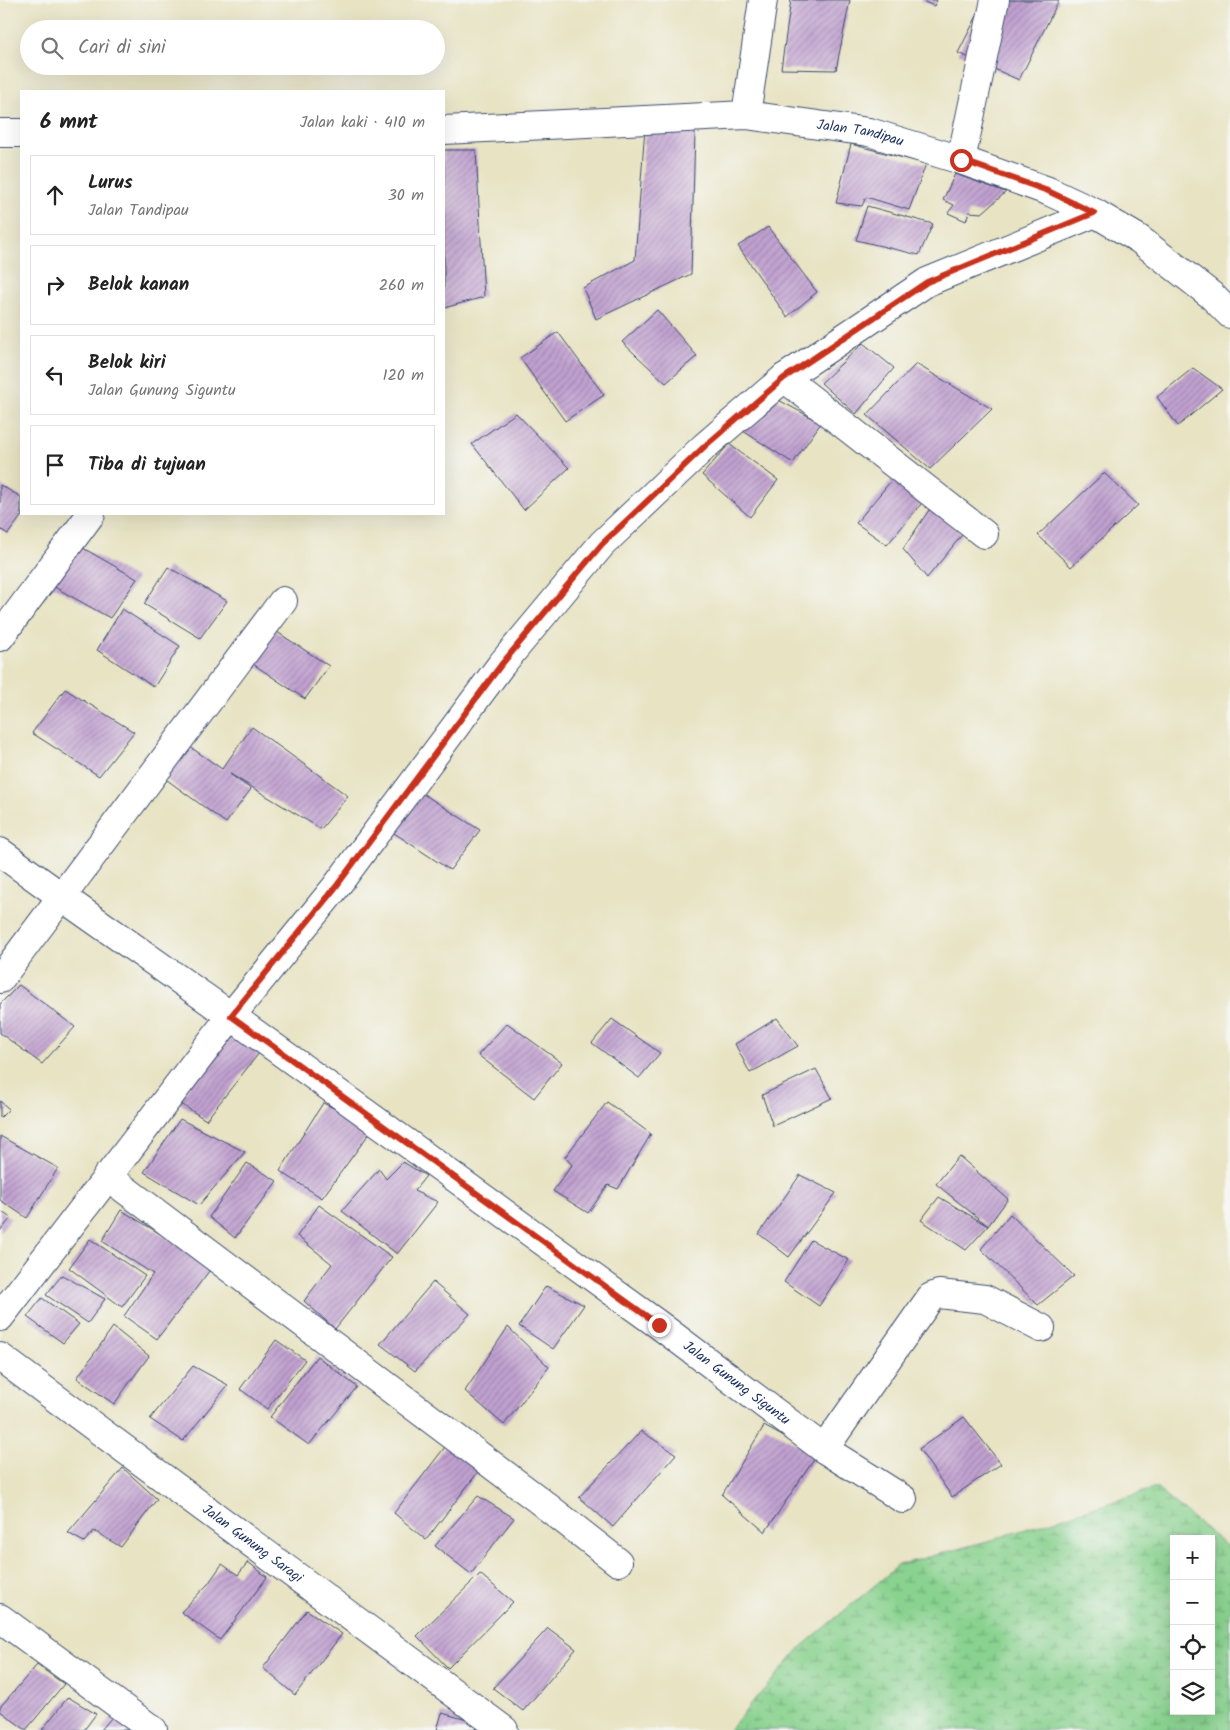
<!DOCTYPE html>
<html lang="id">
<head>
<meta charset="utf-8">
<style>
  :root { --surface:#fff; --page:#f6f6f6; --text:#222; --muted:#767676; --line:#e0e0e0 }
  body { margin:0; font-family:Kalam,sans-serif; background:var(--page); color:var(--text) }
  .controls { position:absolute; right:15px; bottom:15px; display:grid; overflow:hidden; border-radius:0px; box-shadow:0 5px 20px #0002 }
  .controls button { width:45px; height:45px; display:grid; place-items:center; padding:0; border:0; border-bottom:1px solid var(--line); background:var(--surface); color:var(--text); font:25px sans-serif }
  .stop { position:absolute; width:15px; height:15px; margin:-11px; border:4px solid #c8321e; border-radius:50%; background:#fff }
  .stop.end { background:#c8321e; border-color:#fff; box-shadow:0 1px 5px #0008 }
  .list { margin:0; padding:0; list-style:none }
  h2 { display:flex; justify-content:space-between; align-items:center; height:65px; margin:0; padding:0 20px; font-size:21px }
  h2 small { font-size:16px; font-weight:400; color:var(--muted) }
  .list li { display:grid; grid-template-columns:32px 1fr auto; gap:15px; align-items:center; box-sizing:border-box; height:80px; margin:0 10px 10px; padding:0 10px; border:1px solid var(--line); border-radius:0px }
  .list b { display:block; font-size:19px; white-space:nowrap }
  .list p { margin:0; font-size:16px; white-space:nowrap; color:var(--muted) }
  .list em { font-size:16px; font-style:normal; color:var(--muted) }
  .icon { flex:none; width:28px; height:28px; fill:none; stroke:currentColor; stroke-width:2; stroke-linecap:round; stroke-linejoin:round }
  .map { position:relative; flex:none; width:1230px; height:1730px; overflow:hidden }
  .search { position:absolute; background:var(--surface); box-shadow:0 5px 20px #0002; left:20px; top:20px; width:425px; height:55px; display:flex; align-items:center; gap:12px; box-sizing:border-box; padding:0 18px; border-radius:28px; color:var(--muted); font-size:19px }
  .panel { position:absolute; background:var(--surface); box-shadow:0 5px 20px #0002; left:20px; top:90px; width:425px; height:425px; border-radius:0px }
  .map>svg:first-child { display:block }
  .wetland { fill:url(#wetland-marsh); stroke:#528076; fill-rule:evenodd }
  .building { fill:url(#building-hatch) }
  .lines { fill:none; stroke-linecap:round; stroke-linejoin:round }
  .minor-casing { stroke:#3a4a6d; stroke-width:30 }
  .tertiary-casing { stroke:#3a4a6d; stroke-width:30 }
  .minor { stroke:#fff; stroke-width:28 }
  .tertiary { stroke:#fff; stroke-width:28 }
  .route { stroke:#c8321e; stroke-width:6 }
  .labels { text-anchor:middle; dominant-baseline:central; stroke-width:4; stroke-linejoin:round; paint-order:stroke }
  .street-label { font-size:14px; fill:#1b2f5e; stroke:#f6f6f2 }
</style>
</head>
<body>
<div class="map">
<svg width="1230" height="1730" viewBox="0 0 1230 1730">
  <defs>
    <pattern id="wetland-marsh" width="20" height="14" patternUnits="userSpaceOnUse" patternTransform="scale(1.25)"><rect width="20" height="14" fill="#89d28f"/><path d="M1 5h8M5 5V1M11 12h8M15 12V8" fill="none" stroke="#6fab78"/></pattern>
    <pattern id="building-hatch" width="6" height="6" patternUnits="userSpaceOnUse" patternTransform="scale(1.25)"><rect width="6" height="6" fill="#c1a1d0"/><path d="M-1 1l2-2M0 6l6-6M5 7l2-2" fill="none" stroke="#9c84ac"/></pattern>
  </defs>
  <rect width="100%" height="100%" fill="#f6f6f2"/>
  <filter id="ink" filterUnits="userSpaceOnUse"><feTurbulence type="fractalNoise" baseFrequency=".02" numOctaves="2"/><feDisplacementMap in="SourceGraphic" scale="10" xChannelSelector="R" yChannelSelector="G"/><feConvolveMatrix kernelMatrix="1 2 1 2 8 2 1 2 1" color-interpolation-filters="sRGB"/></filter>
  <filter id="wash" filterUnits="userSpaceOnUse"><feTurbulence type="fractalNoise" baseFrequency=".0096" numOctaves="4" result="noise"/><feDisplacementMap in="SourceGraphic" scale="20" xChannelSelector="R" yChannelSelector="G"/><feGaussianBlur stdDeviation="1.12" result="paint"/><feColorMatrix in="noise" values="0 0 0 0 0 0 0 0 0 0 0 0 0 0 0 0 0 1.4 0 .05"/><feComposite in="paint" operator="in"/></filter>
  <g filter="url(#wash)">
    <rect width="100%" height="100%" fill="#e8e3c3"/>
    <path class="wetland" d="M 1156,1488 L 1230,1549 L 1230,1730 L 729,1730 L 802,1646 L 899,1565 L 991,1540 ZM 1174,1539 L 1211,1539 L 1211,1711 L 1174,1711 Z"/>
    <g id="blocks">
      <path class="building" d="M 791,0 L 850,0 L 836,70 L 781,69 Z
        M 920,0 L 937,0 L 934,6 Z
        M 985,0 L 1059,0 L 1019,80 L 958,53 Z
        M 645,128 L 695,131 L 691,274 L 596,319 L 583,288 L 635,260 Z
        M 851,144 L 926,164 L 909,210 L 866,197 L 862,206 L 836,203 Z
        M 444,150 L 476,150 L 484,297 L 444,308 Z
        M 955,174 L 1006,192 L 982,213 L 969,212 L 966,221 L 948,213 L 954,205 L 943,200 Z
        M 867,206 L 933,224 L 919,255 L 856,240 Z
        M 768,227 L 817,292 L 787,317 L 738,246 Z
        M 657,310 L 697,356 L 666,383 L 622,342 Z
        M 558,332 L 604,395 L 565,421 L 520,358 Z
        M 863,343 L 894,368 L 856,414 L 821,383 Z
        M 916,364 L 992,409 L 930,469 L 867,415 Z
        M 1193,368 L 1222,389 L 1178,426 L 1157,397 Z
        M 773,397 L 821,423 L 793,463 L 740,429 Z
        M 516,413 L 569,468 L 524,510 L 472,444 Z
        M 729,444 L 778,480 L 750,517 L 702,475 Z
        M 1104,473 L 1138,505 L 1071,567 L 1038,535 Z
        M 895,476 L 926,498 L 887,545 L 856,523 Z
        M 0,485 L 21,497 L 21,514 L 23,514 L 8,534 L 0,529 Z
        M 931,507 L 962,535 L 927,578 L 903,549 Z
        M 76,544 L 137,579 L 110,618 L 49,584 Z
        M 168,567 L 227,601 L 200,638 L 144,604 Z
        M 122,609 L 180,646 L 154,687 L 97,650 Z
        M 274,630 L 329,666 L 305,699 L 250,662 Z
        M 65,689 L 134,732 L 99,776 L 32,733 Z
        M 252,727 L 348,796 L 321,829 L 230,774 L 251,789 L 226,823 L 163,777 L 183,742 L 222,769 Z
        M 417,790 L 480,830 L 450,870 L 388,829 Z
        M 19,985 L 75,1027 L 42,1064 L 0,1033 L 0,1004 Z
        M 777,1018 L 798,1046 L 750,1073 L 735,1044 Z
        M 612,1019 L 660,1053 L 639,1078 L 592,1043 Z
        M 507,1023 L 562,1063 L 534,1098 L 478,1055 Z
        M 230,1028 L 263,1048 L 206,1120 L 178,1102 Z
        M 816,1069 L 832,1098 L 773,1126 L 762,1095 Z
        M 0,1101 L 9,1109 L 0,1118 Z
        M 607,1102 L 651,1134 L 618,1189 L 608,1185 L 588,1213 L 553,1191 L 572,1165 L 565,1157 Z
        M 323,1103 L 374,1127 L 322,1198 L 280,1171 Z
        M 180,1119 L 245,1152 L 199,1205 L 144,1172 Z
        M 0,1136 L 58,1168 L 27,1218 L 0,1200 Z
        M 959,1156 L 1008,1199 L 988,1226 L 966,1250 L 921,1220 L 939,1197 L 988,1226 L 936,1184 Z
        M 403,1162 L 426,1176 L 414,1191 L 438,1202 L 397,1254 L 342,1211 L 379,1169 L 386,1179 Z
        M 247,1163 L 277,1181 L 235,1238 L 209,1217 Z
        M 800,1175 L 836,1193 L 789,1257 L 759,1234 Z
        M 319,1205 L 392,1257 L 335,1329 L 304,1301 L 332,1264 L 297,1236 Z
        M 121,1210 L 213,1266 L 157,1339 L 124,1316 L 153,1274 L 102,1241 Z
        M 0,1211 L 11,1218 L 0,1231 Z
        M 1010,1214 L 1074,1276 L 1038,1305 L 981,1249 Z
        M 90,1239 L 145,1276 L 122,1307 L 69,1268 Z
        M 811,1240 L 849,1260 L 819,1306 L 784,1282 Z
        M 62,1275 L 105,1299 L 88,1323 L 46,1295 Z
        M 433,1282 L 470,1314 L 415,1371 L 380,1344 Z
        M 546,1286 L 584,1305 L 553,1349 L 519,1326 Z
        M 42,1298 L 79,1324 L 63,1343 L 27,1317 Z
        M 113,1327 L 149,1356 L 114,1404 L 77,1378 Z
        M 508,1327 L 549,1367 L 504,1425 L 465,1391 Z
        M 276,1340 L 305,1360 L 267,1409 L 240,1389 Z
        M 317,1356 L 357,1387 L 309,1445 L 270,1417 Z
        M 193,1366 L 228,1385 L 183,1441 L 150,1419 Z
        M 964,1417 L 1001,1464 L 952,1497 L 919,1449 Z
        M 764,1426 L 817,1455 L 765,1532 L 722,1495 Z
        M 641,1431 L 676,1454 L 613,1527 L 579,1497 Z
        M 445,1447 L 481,1468 L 426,1540 L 394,1513 Z
        M 123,1468 L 157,1499 L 121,1547 L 94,1531 L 84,1542 L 68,1533 Z
        M 478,1496 L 514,1518 L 471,1574 L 435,1546 Z
        M 248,1562 L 267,1577 L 220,1640 L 181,1612 L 208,1584 L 222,1564 L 238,1575 Z
        M 480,1574 L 513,1602 L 448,1668 L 417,1636 Z
        M 307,1610 L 342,1634 L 295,1695 L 263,1668 Z
        M 548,1628 L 576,1649 L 523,1711 L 493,1688 Z
        M 37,1665 L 64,1684 L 26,1730 L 0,1711 L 0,1707 Z
        M 68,1697 L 96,1714 L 84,1730 L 42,1730 Z
        M 442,1713 L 478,1723 L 476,1730 L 437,1730 Z
        M 112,1717 L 130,1730 L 101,1730 Z"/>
    </g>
  </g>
  <g filter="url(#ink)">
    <use href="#blocks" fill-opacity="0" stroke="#3a4a6d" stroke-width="1"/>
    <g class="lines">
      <g class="minor-casing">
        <g id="minor">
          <path d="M 746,115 L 763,0"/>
          <path d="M 961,160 L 995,0"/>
          <path d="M 784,378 L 984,534"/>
          <path d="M 0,637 L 91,514"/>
          <path id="s1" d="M 0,852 L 62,897 L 231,1016 L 659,1325 L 824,1449 L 903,1499"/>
          <path d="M 0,979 L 283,601"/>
          <path d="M 107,1176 L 536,1498 L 618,1562"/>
          <path d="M 0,1317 L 231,1016 L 335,888 L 501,665 L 602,544 L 705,446 L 784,378 L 927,282 L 1095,213"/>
          <path id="s2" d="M 0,1357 L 504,1730"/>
          <path d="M 824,1449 L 931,1297 L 939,1294 L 985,1299 L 1041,1328"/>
          <path d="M 0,1618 L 153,1730"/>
        </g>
      </g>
      <g class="tertiary-casing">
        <g id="tertiary">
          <path id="s3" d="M 444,130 L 746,115 L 869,132 L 961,160 L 1048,191 L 1095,213 L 1139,239 L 1211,295 L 1230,314"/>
          <path d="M 0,133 L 21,133"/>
        </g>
      </g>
      <use href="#minor" class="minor"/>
      <use href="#tertiary" class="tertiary"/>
    </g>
  </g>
  <g class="lines" filter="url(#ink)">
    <path class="route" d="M 659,1325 L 231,1016 L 335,888 L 501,665 L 602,544 L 705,446 L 784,378 L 927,282 L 1094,213 L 1048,191 L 961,160"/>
  </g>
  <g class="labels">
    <g class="street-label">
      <text stroke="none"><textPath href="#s3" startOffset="418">Jalan Tandipau</textPath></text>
      <text stroke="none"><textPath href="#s1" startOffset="908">Jalan Gunung Siguntu</textPath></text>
      <text stroke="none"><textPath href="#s2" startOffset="314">Jalan Gunung Saragi</textPath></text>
    </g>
  </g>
</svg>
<div class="controls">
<button>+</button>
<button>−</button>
<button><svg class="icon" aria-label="locate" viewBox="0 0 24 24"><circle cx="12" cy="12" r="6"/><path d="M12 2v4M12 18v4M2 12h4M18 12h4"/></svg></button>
<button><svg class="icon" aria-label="layers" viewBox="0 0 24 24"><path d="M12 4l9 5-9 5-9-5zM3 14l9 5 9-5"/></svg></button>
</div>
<div class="stop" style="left:961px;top:160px"></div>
<div class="stop end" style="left:659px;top:1325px"></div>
<div class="search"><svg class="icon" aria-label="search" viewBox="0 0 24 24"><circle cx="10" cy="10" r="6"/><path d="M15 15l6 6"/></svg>Cari di sini</div>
<section class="panel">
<h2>6 mnt<small>Jalan kaki · 410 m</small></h2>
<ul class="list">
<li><svg class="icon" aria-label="ahead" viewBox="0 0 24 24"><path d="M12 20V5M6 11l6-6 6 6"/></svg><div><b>Lurus</b><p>Jalan Tandipau</p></div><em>30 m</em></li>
<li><svg class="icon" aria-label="right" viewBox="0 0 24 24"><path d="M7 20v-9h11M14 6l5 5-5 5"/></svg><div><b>Belok kanan</b></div><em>260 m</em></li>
<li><svg class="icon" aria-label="left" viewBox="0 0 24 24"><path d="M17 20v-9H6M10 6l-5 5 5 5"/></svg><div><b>Belok kiri</b><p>Jalan Gunung Siguntu</p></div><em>120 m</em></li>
<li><svg class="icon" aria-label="arrive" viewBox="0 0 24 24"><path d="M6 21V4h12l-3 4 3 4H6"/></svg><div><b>Tiba di tujuan</b></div></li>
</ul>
</section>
</div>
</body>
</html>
